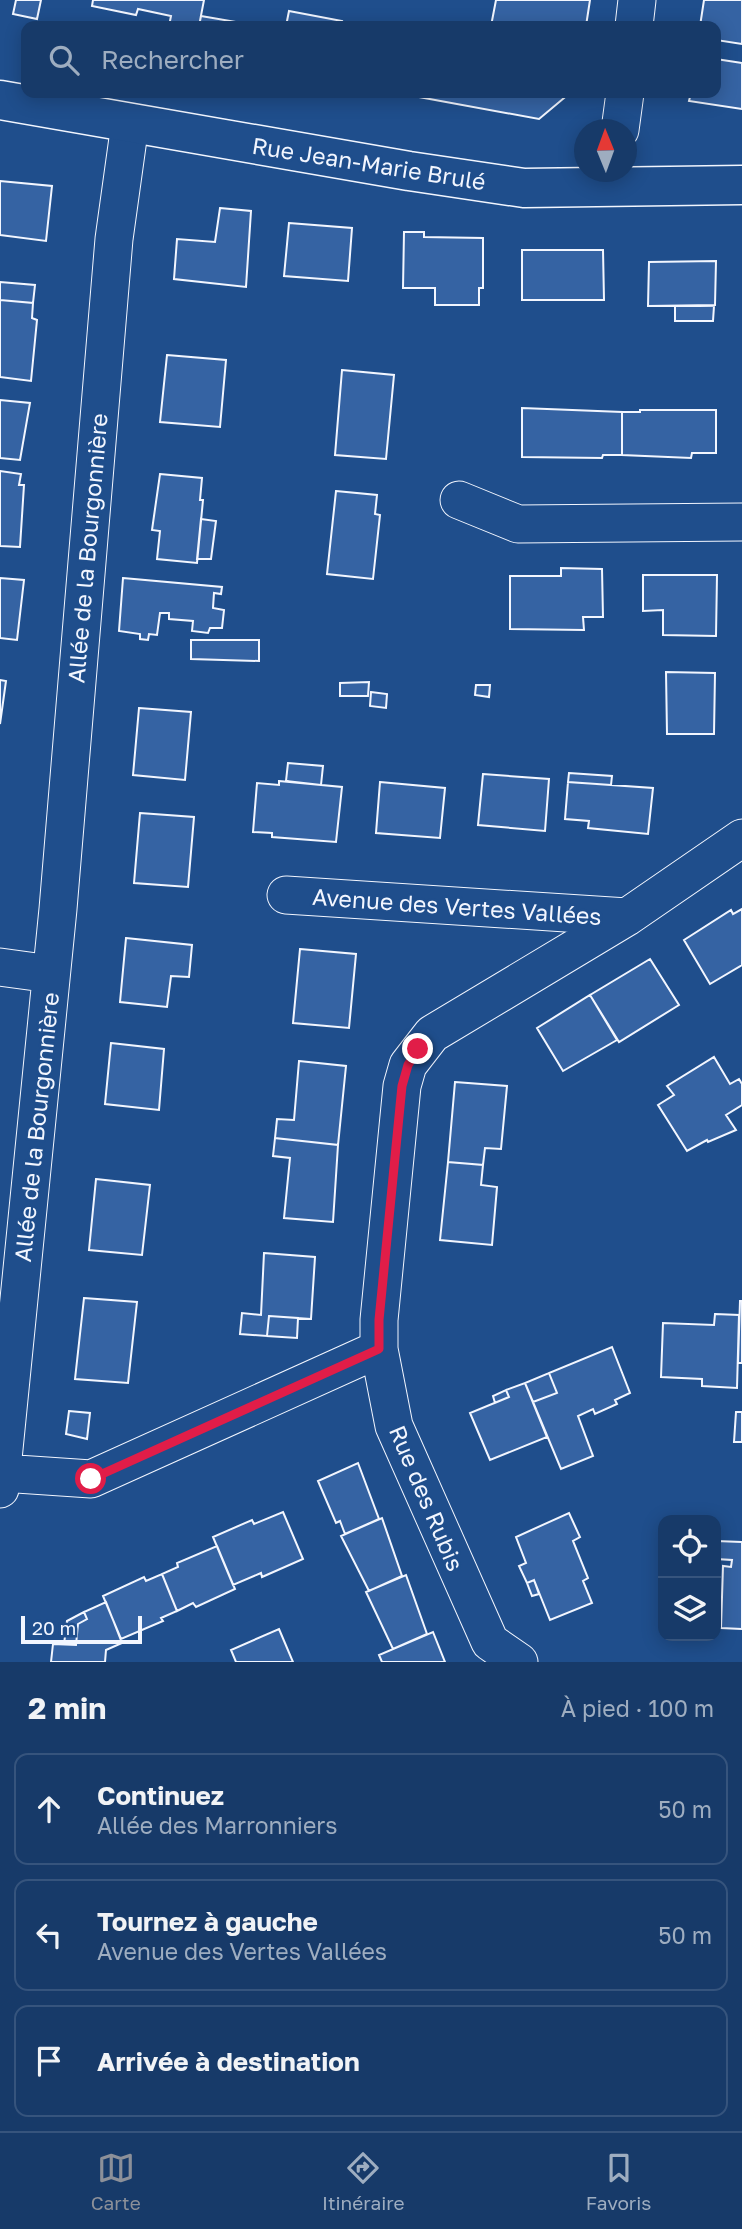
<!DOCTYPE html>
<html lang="fr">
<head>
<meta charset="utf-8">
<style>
  :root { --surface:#173a69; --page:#20416f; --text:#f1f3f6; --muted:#9eadc0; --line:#36547d; --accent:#8c9099 }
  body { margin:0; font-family:"Golos Text",sans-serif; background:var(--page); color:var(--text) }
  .controls { position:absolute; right:21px; bottom:21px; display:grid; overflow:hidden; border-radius:14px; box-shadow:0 4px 18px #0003 }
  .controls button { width:63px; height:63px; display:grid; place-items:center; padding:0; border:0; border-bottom:2px solid var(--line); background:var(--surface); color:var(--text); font:35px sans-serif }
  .compass { position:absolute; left:574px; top:119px; width:63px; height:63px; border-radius:50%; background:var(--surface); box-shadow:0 4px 18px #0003; rotate:359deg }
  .scale { position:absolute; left:21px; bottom:18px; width:121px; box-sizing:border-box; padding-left:7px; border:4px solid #f2f6ff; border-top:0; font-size:19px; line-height:24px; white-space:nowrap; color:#f2f6ff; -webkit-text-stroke:5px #1f4e8c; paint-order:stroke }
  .stop { position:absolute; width:21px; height:21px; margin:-16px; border:5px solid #e11d48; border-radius:50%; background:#fff }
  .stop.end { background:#e11d48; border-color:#fff; box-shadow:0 2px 7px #0008 }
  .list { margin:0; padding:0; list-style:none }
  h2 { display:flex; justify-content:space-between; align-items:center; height:91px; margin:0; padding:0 28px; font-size:30px }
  h2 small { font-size:23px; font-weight:400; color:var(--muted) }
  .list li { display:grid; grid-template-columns:46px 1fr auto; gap:21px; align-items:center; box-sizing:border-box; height:112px; margin:0 14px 14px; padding:0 14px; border:2px solid var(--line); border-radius:14px }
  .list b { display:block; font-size:26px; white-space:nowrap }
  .list p { margin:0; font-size:23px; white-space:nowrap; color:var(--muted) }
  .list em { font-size:23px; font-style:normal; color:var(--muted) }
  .icon { flex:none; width:38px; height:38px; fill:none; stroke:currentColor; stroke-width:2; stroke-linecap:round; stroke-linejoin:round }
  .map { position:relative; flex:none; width:742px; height:1662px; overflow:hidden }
  .search { position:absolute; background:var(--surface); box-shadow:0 4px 18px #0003; left:21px; right:21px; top:21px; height:77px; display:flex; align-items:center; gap:18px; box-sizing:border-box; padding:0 24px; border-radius:14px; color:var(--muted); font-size:26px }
  .sheet { height:469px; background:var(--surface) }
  nav { display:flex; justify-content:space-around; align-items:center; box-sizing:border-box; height:98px; border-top:2px solid var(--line); background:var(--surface); font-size:19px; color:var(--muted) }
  nav a { display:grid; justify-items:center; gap:4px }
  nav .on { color:var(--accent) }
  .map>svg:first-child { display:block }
  .building { fill:#3563a3; stroke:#f2f6ff; stroke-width:2 }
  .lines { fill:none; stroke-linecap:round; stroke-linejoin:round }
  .street-casing { stroke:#f2f6ff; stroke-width:39 }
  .secondary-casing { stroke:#f2f6ff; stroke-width:41 }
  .street { stroke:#1f4e8c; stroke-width:37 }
  .secondary { stroke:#1f4e8c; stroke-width:38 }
  .route { stroke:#e11d48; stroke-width:9 }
  .labels { text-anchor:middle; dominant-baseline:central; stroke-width:5; stroke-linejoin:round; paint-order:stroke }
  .street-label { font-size:23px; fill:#f2f6ff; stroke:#1f4e8c }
</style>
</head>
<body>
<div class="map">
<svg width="742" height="1662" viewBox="0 0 742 1662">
  <rect width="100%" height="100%" fill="#1f4e8c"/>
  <path class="building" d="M 16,0 L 41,0 L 37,19 L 13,14 Z
    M 93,0 L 204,0 L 199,26 L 169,26 L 171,16 L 138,9 L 136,15 L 92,6 Z
    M 496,0 L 590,0 L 586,26 L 491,26 Z
    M 704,0 L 742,0 L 742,44 L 716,40 L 716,26 L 700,26 Z
    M 289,11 L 342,21 L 341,26 L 286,26 Z
    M 201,16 L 248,24 L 248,26 L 199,26 Z
    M 716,59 L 742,63 L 742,109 L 689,101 L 691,93 L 716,93 Z
    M 397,93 L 570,93 L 539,119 Z
    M 0,181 L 52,186 L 46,241 L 0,235 Z
    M 220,208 L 251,211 L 246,287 L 174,279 L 177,239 L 215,242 Z
    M 289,223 L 352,228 L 348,281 L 284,276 Z
    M 404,232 L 424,232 L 424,237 L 483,238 L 483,288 L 479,288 L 479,305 L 435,305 L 435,288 L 403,288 Z
    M 522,250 L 603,250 L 604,300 L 522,300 Z
    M 716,261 L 715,305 L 648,306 L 649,262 Z
    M 0,282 L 35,285 L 33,303 L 0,300 Z
    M 0,300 L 33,303 L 32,318 L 37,320 L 31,381 L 0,377 Z
    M 675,306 L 714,306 L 713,321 L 675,321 Z
    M 167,355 L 226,360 L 220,427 L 160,422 Z
    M 342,370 L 394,375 L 386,459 L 335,455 Z
    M 0,400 L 30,403 L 20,460 L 0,458 Z
    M 522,408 L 622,412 L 622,455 L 603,455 L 602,458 L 522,457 Z
    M 640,410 L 716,410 L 716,453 L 692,453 L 691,458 L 622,455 L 622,412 L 640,412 Z
    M 0,471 L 21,474 L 19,485 L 24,485 L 20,547 L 0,546 Z
    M 160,474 L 202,478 L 200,500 L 203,500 L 197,563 L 157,559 L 160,531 L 152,530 Z
    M 336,491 L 377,495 L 375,514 L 380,515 L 373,579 L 327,574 Z
    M 201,519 L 216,521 L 211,559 L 197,559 Z
    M 561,568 L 602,569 L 603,617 L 583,617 L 584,630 L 510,629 L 510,576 L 561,576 Z
    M 643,575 L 717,575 L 716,636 L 663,635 L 663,610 L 643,611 Z
    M 0,578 L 24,580 L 17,640 L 0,638 Z
    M 123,578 L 222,587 L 221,594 L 214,593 L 213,608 L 224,610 L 222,628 L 210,628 L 208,633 L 192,631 L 193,621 L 169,619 L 169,613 L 160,613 L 157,635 L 149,634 L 148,640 L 140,639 L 140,634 L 119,631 Z
    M 191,640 L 259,640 L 259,661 L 191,659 Z
    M 666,672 L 715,673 L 714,734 L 667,734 Z
    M 0,680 L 6,681 L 0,724 Z
    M 369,682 L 368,696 L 340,696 L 340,683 Z
    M 476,685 L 490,685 L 489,697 L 475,695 Z
    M 371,692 L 387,694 L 386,708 L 370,706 Z
    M 139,708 L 191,712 L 185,780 L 133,775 Z
    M 288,763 L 323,766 L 321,785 L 286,781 Z
    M 569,773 L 612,776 L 611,785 L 568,782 Z
    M 483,774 L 549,779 L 545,831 L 478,825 Z
    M 279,781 L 342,787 L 336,842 L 272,837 L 272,833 L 253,832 L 257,783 L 279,785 Z
    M 380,782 L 445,788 L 440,838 L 376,833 Z
    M 568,782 L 653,788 L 648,834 L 588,828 L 589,821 L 565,819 Z
    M 140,813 L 194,817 L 188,887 L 134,883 Z
    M 742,909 L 742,965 L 710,984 L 684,940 L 731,910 L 733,914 Z
    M 126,938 L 192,945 L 189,977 L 171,976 L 167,1007 L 120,1002 Z
    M 300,949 L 356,954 L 349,1028 L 293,1023 Z
    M 650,959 L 679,1005 L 619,1042 L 590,995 Z
    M 590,995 L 617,1040 L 563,1071 L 537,1028 Z
    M 111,1043 L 164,1049 L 159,1110 L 105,1104 Z
    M 714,1057 L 730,1084 L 739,1079 L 742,1084 L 742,1105 L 726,1115 L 736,1130 L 708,1142 L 707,1140 L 687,1151 L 658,1105 L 674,1095 L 667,1086 Z
    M 299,1061 L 346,1066 L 338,1145 L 275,1138 L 277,1119 L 294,1120 Z
    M 455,1082 L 507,1086 L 501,1149 L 485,1148 L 483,1165 L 448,1162 Z
    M 275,1138 L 338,1145 L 333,1222 L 284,1218 L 290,1158 L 273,1156 Z
    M 448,1162 L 483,1165 L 481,1185 L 497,1187 L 492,1245 L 440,1240 Z
    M 96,1179 L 150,1185 L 142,1255 L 89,1250 Z
    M 264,1253 L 315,1257 L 311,1319 L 269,1316 L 267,1336 L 240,1334 L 242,1313 L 261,1315 Z
    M 84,1298 L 137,1302 L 128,1383 L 75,1379 Z
    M 740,1301 L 742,1301 L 742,1363 L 738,1363 Z
    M 715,1314 L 739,1315 L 737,1388 L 702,1386 L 702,1379 L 661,1377 L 663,1323 L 714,1325 Z
    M 269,1316 L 298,1318 L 297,1338 L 267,1336 Z
    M 612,1347 L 630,1393 L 615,1400 L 617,1404 L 595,1414 L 593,1409 L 578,1416 L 593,1456 L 561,1469 L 533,1402 L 557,1393 L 549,1373 Z
    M 549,1373 L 557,1393 L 533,1402 L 525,1383 Z
    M 525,1383 L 547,1437 L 490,1460 L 470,1413 L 509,1397 L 506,1390 Z
    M 506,1390 L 509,1397 L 495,1403 L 493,1396 Z
    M 69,1411 L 90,1413 L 87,1439 L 66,1434 Z
    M 736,1412 L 742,1412 L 742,1442 L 734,1442 Z
    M 358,1463 L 379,1519 L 345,1534 L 340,1521 L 336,1523 L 318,1481 Z
    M 283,1512 L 303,1559 L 262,1577 L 261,1573 L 233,1585 L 213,1537 L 252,1520 L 254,1524 Z
    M 569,1513 L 580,1537 L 573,1541 L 588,1578 L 583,1581 L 592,1603 L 550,1620 L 534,1580 L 527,1583 L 519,1566 L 526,1563 L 516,1537 Z
    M 382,1518 L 402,1576 L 369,1591 L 341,1536 Z
    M 716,1541 L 742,1542 L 742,1629 L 721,1628 L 723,1566 L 731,1567 L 732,1560 L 716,1559 Z
    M 217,1546 L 235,1589 L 196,1607 L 193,1603 L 177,1611 L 162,1574 L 178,1567 L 177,1563 Z
    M 162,1574 L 177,1611 L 161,1618 L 163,1621 L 121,1639 L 103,1596 L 144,1577 L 146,1581 Z
    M 406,1575 L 427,1634 L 393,1649 L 366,1592 Z
    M 534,1580 L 539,1594 L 532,1596 L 527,1583 Z
    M 106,1602 L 122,1643 L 106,1650 L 105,1662 L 51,1662 L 53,1644 L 76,1645 L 78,1624 L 87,1619 L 84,1612 Z
    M 84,1612 L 87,1619 L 78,1624 L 76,1645 L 64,1644 L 67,1621 Z
    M 279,1629 L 293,1662 L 236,1662 L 231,1650 Z
    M 433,1632 L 445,1662 L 382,1662 L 379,1655 Z"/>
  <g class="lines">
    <g class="street-casing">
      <path id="street" d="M 634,26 L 637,0
        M 620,130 L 625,93
        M 459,500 L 518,524 L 742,522
        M 286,895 L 627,917
        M 0,967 L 51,974
        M 2,1473 L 91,1479 L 379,1349
        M 0,1489 L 58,909 L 114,239 L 130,124
        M 519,1662 L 490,1642 L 394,1426 L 379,1349 L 379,1320 L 402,1086 L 408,1065 L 432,1034 L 627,917 L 742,838"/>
    </g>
    <g class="secondary-casing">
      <path id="secondary" d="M 0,100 L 409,171 L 524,188 L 742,185"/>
    </g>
    <use href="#street" class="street"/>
    <use href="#secondary" class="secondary"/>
  </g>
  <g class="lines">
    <path class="route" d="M 91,1479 L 379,1349 L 379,1320 L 402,1086 L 408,1065 L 418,1049"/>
  </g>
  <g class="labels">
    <g class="street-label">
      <text transform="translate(369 163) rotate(9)">Rue Jean-Marie Brulé</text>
      <text transform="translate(87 548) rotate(-85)">Allée de la Bourgonnière</text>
      <text transform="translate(457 906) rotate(4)">Avenue des Vertes Vallées</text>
      <text transform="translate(36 1127) rotate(-84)">Allée de la Bourgonnière</text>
      <text transform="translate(427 1498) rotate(67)">Rue des Rubis</text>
    </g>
  </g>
</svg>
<div class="controls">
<button><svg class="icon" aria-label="locate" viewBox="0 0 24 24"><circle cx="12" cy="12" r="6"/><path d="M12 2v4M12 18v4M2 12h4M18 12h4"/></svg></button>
<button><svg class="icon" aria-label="layers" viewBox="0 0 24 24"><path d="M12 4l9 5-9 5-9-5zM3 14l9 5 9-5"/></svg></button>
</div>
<svg class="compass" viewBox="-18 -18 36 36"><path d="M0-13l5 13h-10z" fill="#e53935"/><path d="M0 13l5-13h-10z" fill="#9eadc0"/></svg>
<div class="scale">20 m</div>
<div class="stop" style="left:91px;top:1479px"></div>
<div class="stop end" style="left:418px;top:1049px"></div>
<div class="search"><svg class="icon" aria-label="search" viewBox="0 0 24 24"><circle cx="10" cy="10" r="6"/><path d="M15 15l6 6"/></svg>Rechercher</div>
</div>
<section class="sheet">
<h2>2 min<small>À pied · 100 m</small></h2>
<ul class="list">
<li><svg class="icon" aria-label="ahead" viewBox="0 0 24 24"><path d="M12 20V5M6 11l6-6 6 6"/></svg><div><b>Continuez</b><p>Allée des Marronniers</p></div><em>50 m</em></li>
<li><svg class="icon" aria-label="left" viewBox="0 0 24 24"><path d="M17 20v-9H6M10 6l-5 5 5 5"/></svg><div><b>Tournez à gauche</b><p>Avenue des Vertes Vallées</p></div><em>50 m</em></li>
<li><svg class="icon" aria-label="arrive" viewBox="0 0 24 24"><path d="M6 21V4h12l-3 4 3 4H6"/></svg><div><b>Arrivée à destination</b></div></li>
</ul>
</section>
<nav>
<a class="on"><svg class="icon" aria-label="map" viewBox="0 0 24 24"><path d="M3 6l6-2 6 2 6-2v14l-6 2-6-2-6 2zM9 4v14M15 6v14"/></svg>Carte</a>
<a><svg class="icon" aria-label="directions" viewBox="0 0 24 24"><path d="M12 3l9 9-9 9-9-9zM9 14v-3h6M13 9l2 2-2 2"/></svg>Itinéraire</a>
<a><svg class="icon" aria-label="saved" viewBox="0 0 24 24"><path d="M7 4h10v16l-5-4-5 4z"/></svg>Favoris</a>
</nav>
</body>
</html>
